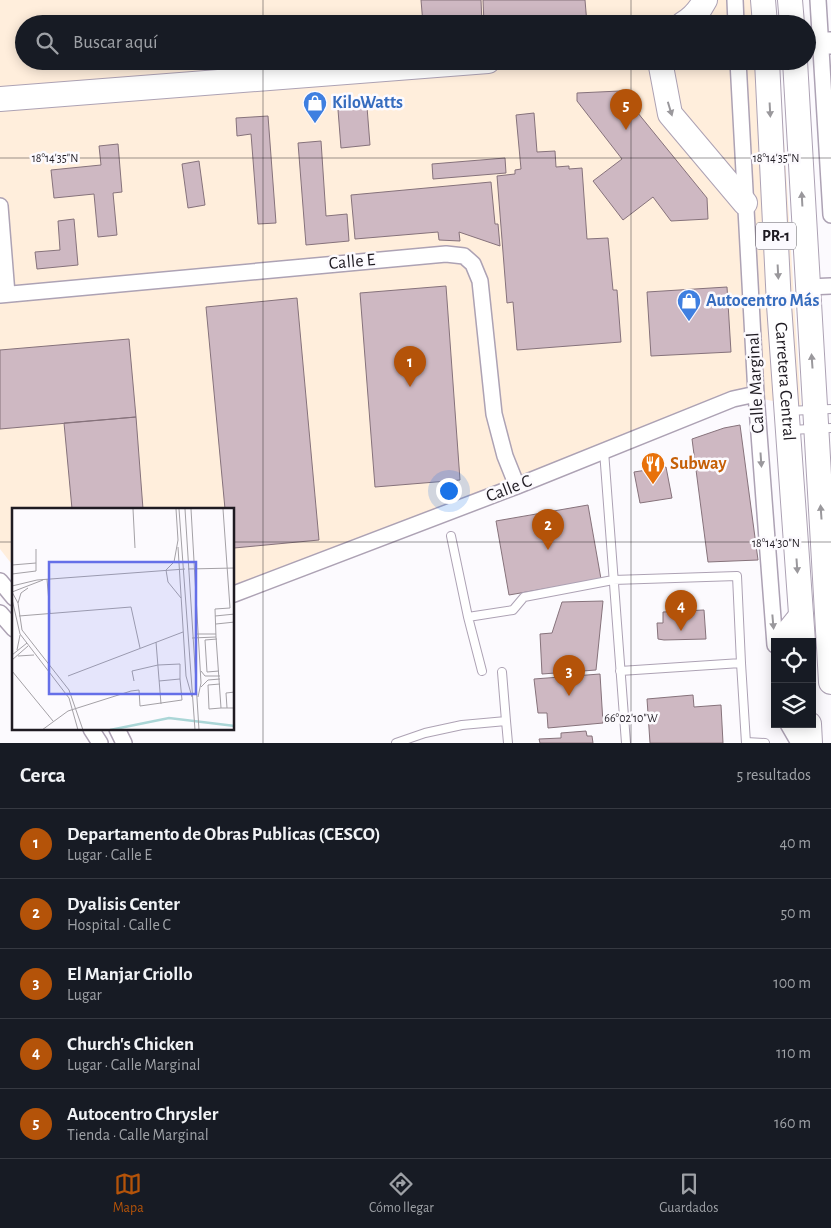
<!DOCTYPE html>
<html lang="es">
<head>
<meta charset="utf-8">
<style>
  :root { --surface:#171b24; --page:#20242c; --text:#f1f3f6; --muted:#9ea1a6; --line:#363941; --accent:#b45309 }
  body { margin:0; font-family:"Alegreya Sans",sans-serif; background:var(--page); color:var(--text) }
  .controls { position:absolute; right:15px; bottom:15px; display:grid; overflow:hidden; border-radius:0px; box-shadow:0 2px 12px #0003 }
  .controls button { width:45px; height:45px; display:grid; place-items:center; padding:0; border:0; border-bottom:1px solid var(--line); background:var(--surface); color:var(--text); font:25px sans-serif }
  .you { position:absolute; left:448px; top:490px; width:18px; height:18px; margin:-12px; border:4px solid #fff; border-radius:50%; background:#1a73e8; box-shadow:0 0 0 8px #1a73e833 }
  .badge { display:grid; place-items:center; width:32px; height:32px; border-radius:50%; background:var(--accent); color:#fff; font-size:16px; font-weight:700 }
  .pin { position:absolute; translate:-50% -41px; filter:drop-shadow(0 1px 2px #0008) }
  .pin::after { content:''; position:absolute; top:26px; width:18px; height:15px; background:inherit; clip-path:polygon(0 0,100% 0,50% 100%) }
  .list { margin:0; padding:0; list-style:none }
  h2 { display:flex; justify-content:space-between; align-items:center; height:65px; margin:0; padding:0 20px; font-size:21px }
  h2 small { font-size:16px; font-weight:400; color:var(--muted) }
  .list li { display:grid; grid-template-columns:32px 1fr auto; gap:15px; align-items:center; box-sizing:border-box; height:70px; padding:0 20px; border-top:1px solid var(--line) }
  .list b { display:block; font-size:19px; white-space:nowrap }
  .list p { margin:0; font-size:16px; white-space:nowrap; color:var(--muted) }
  .list em { font-size:16px; font-style:normal; color:var(--muted) }
  .icon { flex:none; width:28px; height:28px; fill:none; stroke:currentColor; stroke-width:2; stroke-linecap:round; stroke-linejoin:round }
  .map { position:relative; flex:none; width:831px; height:743px; overflow:hidden }
  .search { position:absolute; background:var(--surface); box-shadow:0 2px 12px #0003; left:15px; right:15px; top:15px; height:55px; display:flex; align-items:center; gap:12px; box-sizing:border-box; padding:0 18px; border-radius:28px; color:var(--muted); font-size:19px }
  .sheet { height:415px; background:var(--surface) }
  nav { display:flex; justify-content:space-around; align-items:center; box-sizing:border-box; height:70px; border-top:1px solid var(--line); background:var(--surface); font-size:14px; color:var(--muted) }
  nav a { display:grid; justify-items:center; gap:2px }
  nav .on { color:var(--accent) }
  .map>svg:first-child { display:block }
  .industrial { fill:#ffeedc }
  .building { fill:#ceb8c2; stroke:#86727b }
  .lines { fill:none; stroke-linecap:round; stroke-linejoin:round }
  .lane-casing { stroke:#ada2b4; stroke-width:10 }
  .street-casing { stroke:#ada2b4; stroke-width:18 }
  .secondary-casing { stroke:#ada2b4; stroke-width:24 }
  .primary-casing { stroke:#ada2b4; stroke-width:26 }
  .lane { stroke:#fff; stroke-width:8 }
  .street { stroke:#fff; stroke-width:15 }
  .secondary { stroke:#fff; stroke-width:21 }
  .primary { stroke:#fff; stroke-width:24 }
  .oneway { fill:#9a989c }
  .ticks { fill:none; stroke:#1f1b22; stroke-width:1; stroke-opacity:0.45 }
  .labels { text-anchor:middle; dominant-baseline:central; stroke-width:5; stroke-linejoin:round; paint-order:stroke }
  .shield { fill:#fcfafe; stroke:#615e64; stroke-width:1 }
  .shield-label { font-size:16px; font-weight:bold; fill:#1f1b22 }
  .shop-label { font-size:18px; font-weight:bold; fill:#366cbe; stroke:#fcfafe; text-anchor:start }
  .street-label { font-size:18px; fill:#1f1b22; stroke:#fcfafe }
  .food-label { font-size:18px; font-weight:bold; fill:#c56008; stroke:#fcfafe; text-anchor:start }
  .inset-river { fill:none; stroke:#abd6d7; stroke-width:2.5 }
  .inset-road { fill:none; stroke:#a4a1a6; stroke-width:1 }
  .view { fill:#656fe8; fill-opacity:0.15; stroke:#656fe8; stroke-width:2.5 }
  .inset-edge { fill:none; stroke:#1f1b22; stroke-width:2.5 }
  .ticks-label { font-size:12px; text-anchor:middle; fill:#1f1b22; stroke:#fcfafe; stroke-width:5; stroke-linejoin:round; paint-order:stroke }
</style>
</head>
<body>
<div class="map">
<svg width="831" height="743" viewBox="0 0 831 743">
  <rect width="100%" height="100%" fill="#fcfafe"/>
  <path class="industrial" d="M 0,0 L 775,0 L 777,24 L 24,24 L 24,61 L 779,61 L 801,407 L 754,397 L 234,600 L 234,509 L 14,509 L 14,567 L 0,549 Z"/>
  <path class="building" d="M 421,0 L 481,0 L 482,24 L 423,24 Z
    M 483,0 L 585,0 L 587,24 L 484,24 Z
    M 620,91 L 707,198 L 708,219 L 671,221 L 653,197 L 623,220 L 593,181 L 622,159 L 577,101 L 577,93 Z
    M 367,107 L 370,145 L 341,148 L 338,110 Z
    M 534,113 L 537,152 L 555,151 L 556,167 L 569,166 L 569,169 L 582,168 L 587,239 L 608,238 L 613,290 L 617,290 L 621,342 L 517,350 L 513,302 L 507,303 L 497,176 L 515,174 L 515,170 L 521,169 L 516,115 Z
    M 268,116 L 276,223 L 258,224 L 251,134 L 237,136 L 236,118 Z
    M 321,141 L 326,216 L 347,214 L 349,241 L 306,245 L 298,143 Z
    M 118,144 L 122,192 L 113,193 L 117,235 L 98,237 L 94,194 L 54,198 L 51,170 L 101,165 L 99,146 Z
    M 505,158 L 506,173 L 433,179 L 432,164 Z
    M 199,161 L 205,205 L 188,208 L 182,164 Z
    M 491,182 L 495,224 L 498,224 L 500,246 L 459,232 L 460,241 L 439,240 L 438,232 L 355,239 L 351,195 Z
    M 74,219 L 78,265 L 37,269 L 35,252 L 60,250 L 58,221 Z
    M 446,286 L 460,480 L 375,487 L 360,293 Z
    M 727,287 L 731,352 L 651,356 L 647,292 Z
    M 297,298 L 319,540 L 234,548 L 234,509 L 225,509 L 206,307 Z
    M 129,339 L 136,417 L 0,429 L 0,350 Z
    M 136,417 L 143,509 L 72,509 L 64,423 Z
    M 740,425 L 758,560 L 708,562 L 692,439 L 724,428 Z
    M 666,467 L 672,498 L 640,503 L 634,472 Z
    M 588,505 L 601,579 L 509,595 L 496,521 Z
    M 603,601 L 596,670 L 542,674 L 540,634 L 552,633 L 562,602 Z
    M 704,610 L 706,639 L 664,640 L 658,639 L 657,623 L 663,623 L 663,612 Z
    M 600,674 L 603,723 L 548,728 L 547,713 L 538,713 L 534,679 Z
    M 693,695 L 694,707 L 721,705 L 723,743 L 650,743 L 647,699 Z
    M 586,731 L 587,736 L 592,736 L 593,743 L 540,743 L 539,739 L 561,738 L 561,733 Z"/>
  <g class="lines">
    <g class="lane-casing">
      <path id="lane" d="M 788,411 L 831,409
        M 790,430 L 831,428
        M 604,451 L 626,743
        M 451,536 L 468,617
        M 741,663 L 746,743
        M 482,671 L 468,617 L 513,610 L 524,597 L 613,580 L 737,576 L 741,663 L 620,671
        M 502,672 L 506,721
        M 746,742 L 765,743
        M 396,743 L 425,733 L 462,725 L 506,721 L 508,743"/>
    </g>
    <g class="street-casing">
      <path id="street" d="M 735,0 L 736,24
        M 818,0 L 831,215
        M 738,61 L 756,394 L 775,645
        M 0,206 L 7,294
        M 808,287 L 831,286
        M 0,295 L 446,254 L 464,256 L 473,264 L 480,281 L 494,414 L 505,456 L 517,486
        M 0,581 L 14,598
        M 234,594 L 517,486 L 733,399 L 756,394
        M 0,613 L 14,629
        M 788,724 L 799,743
        M 91,729 L 100,743
        M 117,729 L 124,743"/>
    </g>
    <g class="secondary-casing">
      <path id="secondary" d="M 807,43 L 831,43"/>
    </g>
    <g class="primary-casing">
      <g id="primary">
        <path d="M 763,0 L 765,24"/>
        <path d="M 790,0 L 792,24"/>
        <path d="M 683,24 C 693,18 700,10 705,0"/>
        <path d="M 660,61 L 670,114 L 745,203"/>
        <path id="s1" d="M 767,61 L 779,305 L 803,642"/>
        <path d="M 795,61 L 831,682"/>
        <path d="M 0,99 L 488,61"/>
        <path d="M 780,642 L 801,616"/>
        <path d="M 809,724 L 810,743"/>
      </g>
    </g>
    <use href="#lane" class="lane"/>
    <use href="#street" class="street"/>
    <use href="#secondary" class="secondary"/>
    <use href="#primary" class="primary"/>
  </g>
  <defs><path id="oneway-solid" d="M-6-.8H1V-3.2L6.5 0L1 3.2V.8H-6Z" transform="scale(1.25)"/></defs>
  <g class="oneway">
    <use href="#oneway-solid" transform="translate(670 109) rotate(73)"/>
    <use href="#oneway-solid" transform="translate(770 110) rotate(87)"/>
    <use href="#oneway-solid" transform="translate(802 199) rotate(-93)"/>
    <use href="#oneway-solid" transform="translate(778 272) rotate(87)"/>
    <use href="#oneway-solid" transform="translate(812 361) rotate(-94)"/>
    <use href="#oneway-solid" transform="translate(761 460) rotate(86)"/>
    <use href="#oneway-solid" transform="translate(821 512) rotate(-94)"/>
    <use href="#oneway-solid" transform="translate(797 566) rotate(86)"/>
    <use href="#oneway-solid" transform="translate(773 622) rotate(85)"/>
  </g>
  <path class="ticks" d="M 263,0 L 263,24M 631,0 L 631,24M 263,61 L 263,743M 631,61 L 631,743M 0,158 L 831,158M 0,542 L 14,542M 234,542 L 831,542"/>
  <defs>
    <g id="shop-pin" transform="scale(1.25)"><path d="M0 17L-7.5 6A9.5 9.5 0 1 1 7.5 6Z" fill="#3f7fe0" stroke="#fcfafe"/><path d="M-5-2.5h2.3a2.7 3.5 0 0 1 5.4 0H5L5.5 6h-11ZM-1.5-2.5h3a1.5 2.3 0 0 0-3 0Z" fill="#fff"/></g>
    <g id="restaurant-pin" transform="scale(1.25)"><path d="M0 17L-7.5 6A9.5 9.5 0 1 1 7.5 6Z" fill="#e8710a" stroke="#fcfafe"/><path d="M-5-6h1v4h1v-4h1v4h1v-4h1v5L-1.5 .5V6h-2V.5L-5-1ZM5-6V6H3V1.5H1.5Q1.5-4 5-6Z" fill="#fff"/></g>
  </defs>
  <g fill-rule="evenodd">
    <use href="#shop-pin" x="315" y="103"/>
    <use href="#shop-pin" x="689" y="301"/>
    <use href="#restaurant-pin" x="653" y="464"/>
  </g>
  <g class="labels">
    <rect class="shield" x="756" y="222.5" width="40" height="27" rx="4"/>
    <g class="shield-label">
      <text x="776" y="236">PR-1</text>
    </g>
    <g class="shop-label">
      <text x="332" y="103">KiloWatts</text>
      <text x="706" y="301">Autocentro Más</text>
    </g>
    <g class="street-label">
      <text transform="translate(352 262) rotate(-5)">Calle E</text>
      <text stroke="none"><textPath href="#s1" startOffset="321">Carretera Central</textPath></text>
      <text transform="translate(756 383) rotate(-93)">Calle Marginal</text>
      <text transform="translate(509 489) rotate(-21)">Calle C</text>
    </g>
    <g class="food-label">
      <text x="670" y="464">Subway</text>
    </g>
  </g>
  <g transform="translate(12 508)">
    <rect width="222" height="222" fill="#fcfafe"/>
    <path class="inset-river" d="M 98,222 L 157,210 L 223,218"/>
    <path class="inset-road" d="M 121,1 L 123,40M 164,1 L 166,32M 167,1 L 183,222M 173,1 L 187,222M 179,1 L 189,175 L 186,189M 211,1 L 218,100 L 203,101 L 204,129 L 209,200 L 223,200M 166,39 L 174,168 L 180,189M 0,57 L 24,55M 176,61 L 223,60M 154,62 L 162,54 L 166,32M 154,62 L 156,74 L 169,90M 0,66 L 24,63 L 24,41M 35,71 L 38,106M 0,78 L 25,72 L 173,61M 0,84 L 6,95 L 10,122 L 57,182 L 71,222M 0,84 L 31,72M 0,91 L 8,126 L 57,190 L 66,222M 6,95 L 9,85 L 16,80M 7,108 L 119,99 L 128,140M 203,108 L 223,106M 204,116 L 223,114M 185,126 L 204,126M 180,130 L 204,129M 205,131 L 193,132 L 195,164 L 207,163M 144,134 L 149,196M 5,142 L 8,127M 0,147 L 15,135M 6,148 L 22,147M 0,152 L 16,138M 0,163 L 41,213M 189,163 L 193,168 L 208,168M 56,168 L 171,124M 122,173 L 120,163 L 146,157 L 168,156 L 168,171 L 147,173M 208,176 L 196,177 L 197,201 L 209,200M 189,179 L 196,172 L 208,171M 215,200 L 214,185 L 223,184M 30,222 L 56,203 L 119,183 L 127,182 L 128,198 L 170,192 L 168,171"/>
    <path class="view" d="M 37,54 L 184,54 L 184,186 L 37,186 Z"/>
    <rect width="222" height="222" class="inset-edge"/>
  </g>
  <g class="ticks-label">
    <text x="55" y="162">18°14'35"N</text>
    <text x="776" y="162">18°14'35"N</text>
    <text x="776" y="547">18°14'30"N</text>
    <text x="631" y="722">66°02'10"W</text>
  </g>
</svg>
<div class="controls">
<button><svg class="icon" aria-label="locate" viewBox="0 0 24 24"><circle cx="12" cy="12" r="6"/><path d="M12 2v4M12 18v4M2 12h4M18 12h4"/></svg></button>
<button><svg class="icon" aria-label="layers" viewBox="0 0 24 24"><path d="M12 4l9 5-9 5-9-5zM3 14l9 5 9-5"/></svg></button>
</div>
<div class="you"></div>
<div class="pin badge" style="left:410px;top:387px">1</div>
<div class="pin badge" style="left:548px;top:550px">2</div>
<div class="pin badge" style="left:569px;top:696px">3</div>
<div class="pin badge" style="left:681px;top:631px">4</div>
<div class="pin badge" style="left:626px;top:130px">5</div>
<div class="search"><svg class="icon" aria-label="search" viewBox="0 0 24 24"><circle cx="10" cy="10" r="6"/><path d="M15 15l6 6"/></svg>Buscar aquí</div>
</div>
<section class="sheet">
<h2>Cerca<small>5 resultados</small></h2>
<ul class="list">
<li><span class="badge">1</span><div><b>Departamento de Obras Publicas (CESCO)</b><p>Lugar · Calle E</p></div><em>40 m</em></li>
<li><span class="badge">2</span><div><b>Dyalisis Center</b><p>Hospital · Calle C</p></div><em>50 m</em></li>
<li><span class="badge">3</span><div><b>El Manjar Criollo</b><p>Lugar</p></div><em>100 m</em></li>
<li><span class="badge">4</span><div><b>Church's Chicken</b><p>Lugar · Calle Marginal</p></div><em>110 m</em></li>
<li><span class="badge">5</span><div><b>Autocentro Chrysler</b><p>Tienda · Calle Marginal</p></div><em>160 m</em></li>
</ul>
</section>
<nav>
<a class="on"><svg class="icon" aria-label="map" viewBox="0 0 24 24"><path d="M3 6l6-2 6 2 6-2v14l-6 2-6-2-6 2zM9 4v14M15 6v14"/></svg>Mapa</a>
<a><svg class="icon" aria-label="directions" viewBox="0 0 24 24"><path d="M12 3l9 9-9 9-9-9zM9 14v-3h6M13 9l2 2-2 2"/></svg>Cómo llegar</a>
<a><svg class="icon" aria-label="saved" viewBox="0 0 24 24"><path d="M7 4h10v16l-5-4-5 4z"/></svg>Guardados</a>
</nav>
</body>
</html>
